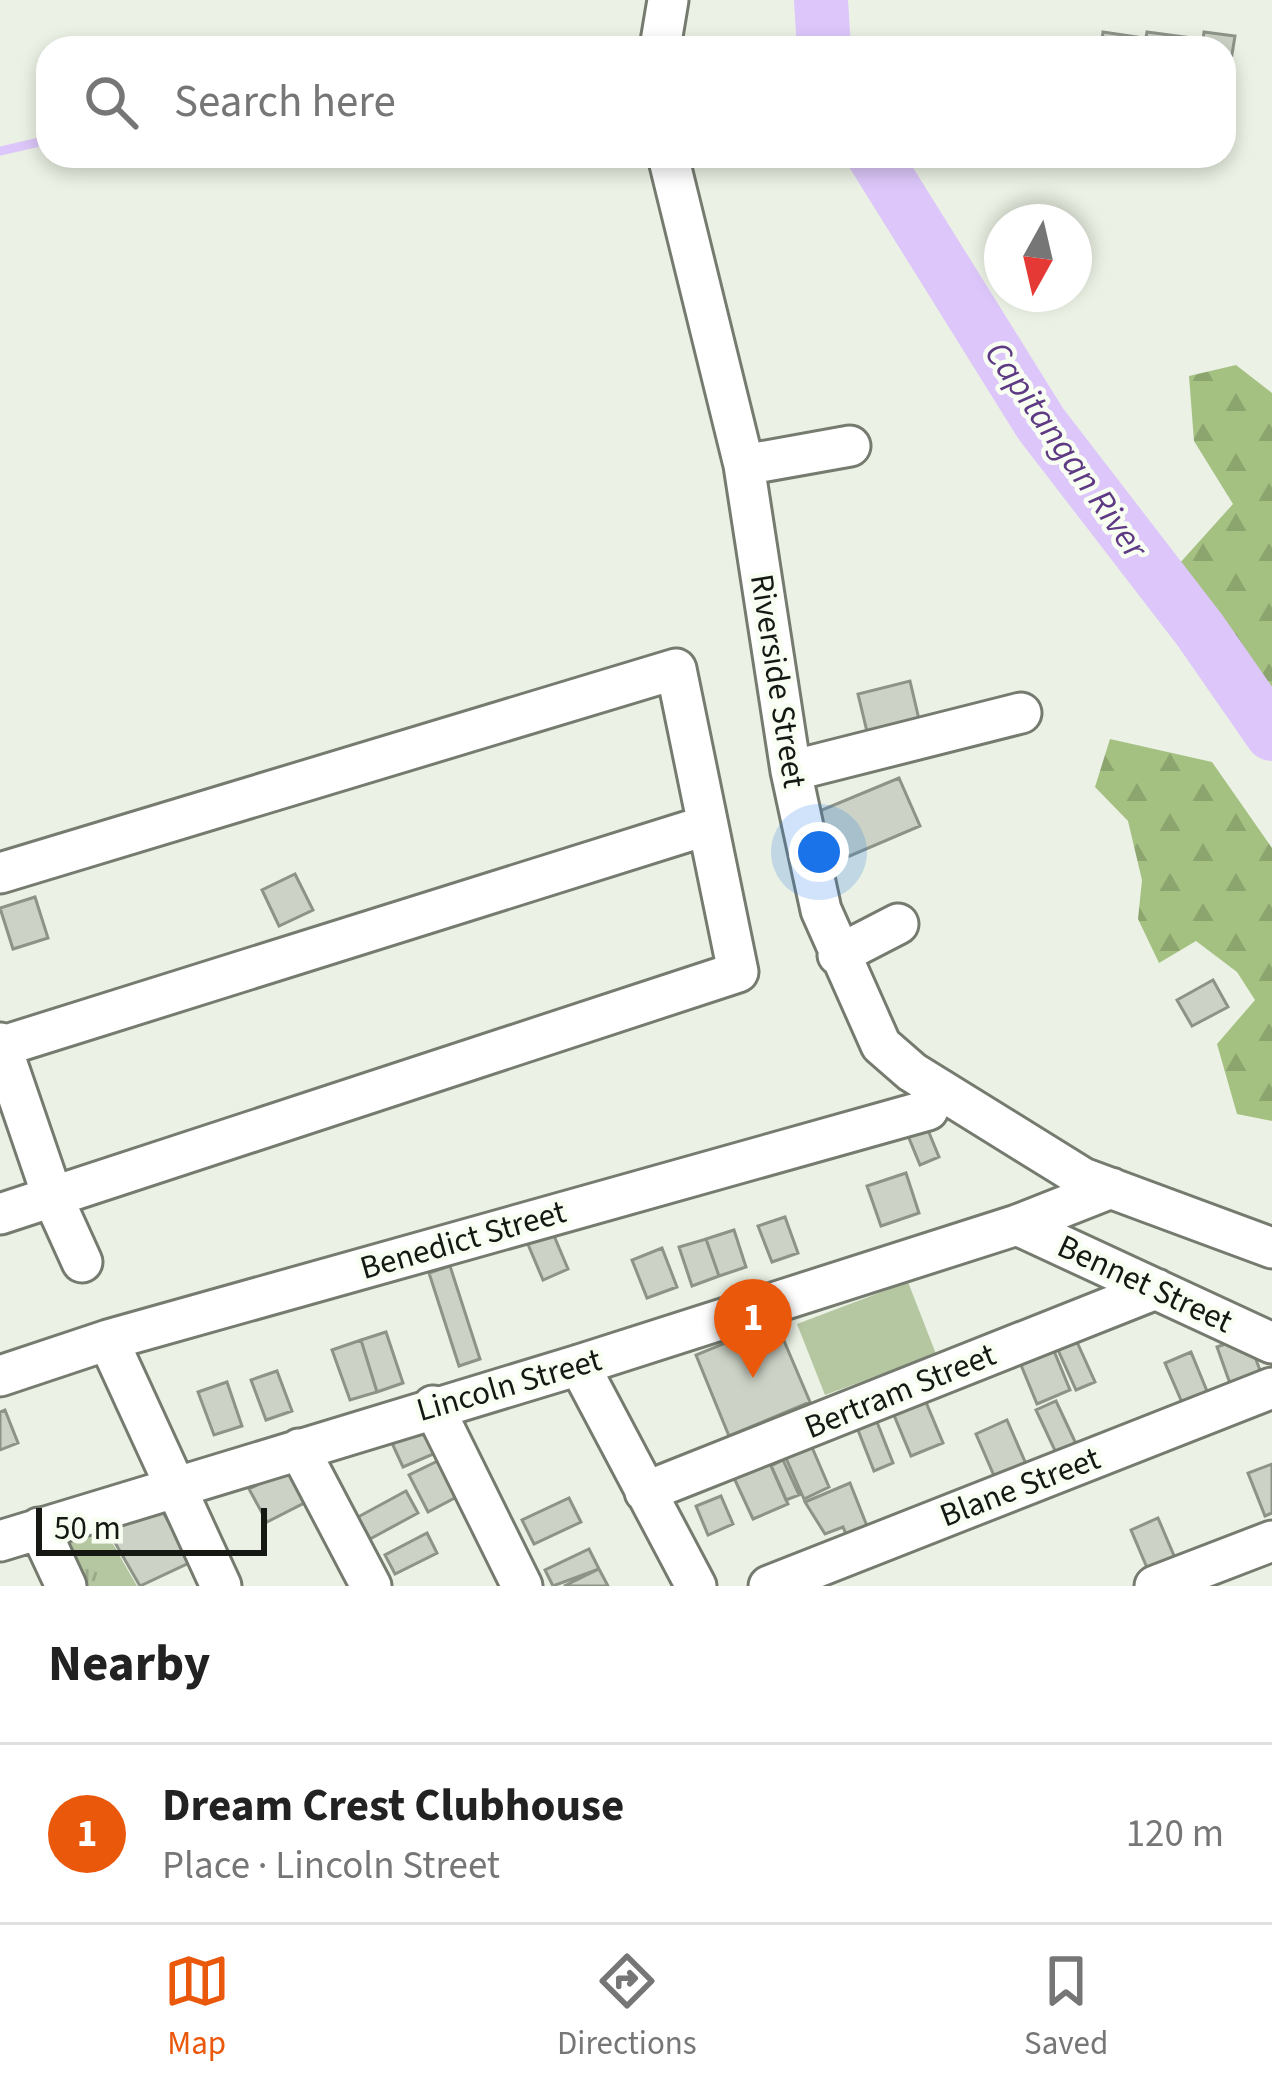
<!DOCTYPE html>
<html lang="en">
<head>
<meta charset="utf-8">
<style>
  :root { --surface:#fff; --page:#f6f6f6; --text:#222; --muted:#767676; --line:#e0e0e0; --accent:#ea580c }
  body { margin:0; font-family:"Source Sans 3",sans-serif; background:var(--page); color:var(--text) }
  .compass { position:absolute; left:984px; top:204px; width:108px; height:108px; border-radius:50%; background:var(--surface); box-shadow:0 6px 18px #0003; rotate:188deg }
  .scale { position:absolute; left:36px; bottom:30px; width:231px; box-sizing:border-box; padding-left:12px; border:6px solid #161814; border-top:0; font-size:33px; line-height:42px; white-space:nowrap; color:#161814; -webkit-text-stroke:9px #f8fff2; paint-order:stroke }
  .you { position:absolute; left:819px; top:852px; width:42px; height:42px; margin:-30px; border:9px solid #fff; border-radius:50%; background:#1a73e8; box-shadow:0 0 0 18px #1a73e833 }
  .badge { display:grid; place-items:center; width:78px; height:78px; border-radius:50%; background:var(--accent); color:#fff; font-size:39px; font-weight:700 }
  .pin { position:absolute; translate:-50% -99px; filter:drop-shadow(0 3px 6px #0008) }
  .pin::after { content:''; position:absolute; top:63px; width:42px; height:36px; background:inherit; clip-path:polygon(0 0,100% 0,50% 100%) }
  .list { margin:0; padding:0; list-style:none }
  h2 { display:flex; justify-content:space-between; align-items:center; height:156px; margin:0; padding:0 48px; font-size:51px }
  h2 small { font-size:39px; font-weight:400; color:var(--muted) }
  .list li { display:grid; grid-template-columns:78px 1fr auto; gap:36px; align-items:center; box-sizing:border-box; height:180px; padding:0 48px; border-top:3px solid var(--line) }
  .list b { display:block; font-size:45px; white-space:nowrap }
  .list p { margin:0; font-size:39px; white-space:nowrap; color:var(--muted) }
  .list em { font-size:39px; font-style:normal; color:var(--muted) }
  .icon { flex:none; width:66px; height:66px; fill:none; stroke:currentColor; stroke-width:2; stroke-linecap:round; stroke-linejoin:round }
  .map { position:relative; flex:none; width:1272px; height:1586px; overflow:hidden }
  .search { position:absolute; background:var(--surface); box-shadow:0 6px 18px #0003; left:36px; right:36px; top:36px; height:132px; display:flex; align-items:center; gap:30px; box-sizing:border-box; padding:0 42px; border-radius:36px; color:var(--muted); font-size:45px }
  .sheet { height:336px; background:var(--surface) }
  nav { display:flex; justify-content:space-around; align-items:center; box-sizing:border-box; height:168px; border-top:3px solid var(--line); background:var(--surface); font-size:33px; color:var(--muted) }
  nav a { display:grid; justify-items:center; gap:6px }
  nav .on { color:var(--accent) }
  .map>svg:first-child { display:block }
  .forest { fill:url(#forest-firs) }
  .park { fill:url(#park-tufts) }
  .garden { fill:#b5c7a1 }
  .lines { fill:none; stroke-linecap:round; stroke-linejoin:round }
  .stream { stroke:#ddc7fa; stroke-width:9 }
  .river { stroke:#ddc7fa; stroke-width:54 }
  .building { fill:#ccd2c6; stroke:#8d9387; stroke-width:3 }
  .minor-casing { stroke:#767b70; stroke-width:45 }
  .minor { stroke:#fff; stroke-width:39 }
  .labels { text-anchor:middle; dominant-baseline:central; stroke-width:9; stroke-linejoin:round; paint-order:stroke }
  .street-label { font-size:33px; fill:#161814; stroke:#f8fff2 }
  .water-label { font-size:36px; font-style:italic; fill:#5f3a84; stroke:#f8fff2 }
</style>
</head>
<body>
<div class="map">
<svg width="1272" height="1586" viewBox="0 0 1272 1586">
  <defs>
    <pattern id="forest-firs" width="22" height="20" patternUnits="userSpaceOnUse" patternTransform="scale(3)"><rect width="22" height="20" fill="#a4c182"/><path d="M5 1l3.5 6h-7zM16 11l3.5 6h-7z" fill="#8ca56f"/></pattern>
    <pattern id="park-tufts" width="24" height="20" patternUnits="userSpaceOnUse" patternTransform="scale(3)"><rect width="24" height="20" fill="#b5c7a1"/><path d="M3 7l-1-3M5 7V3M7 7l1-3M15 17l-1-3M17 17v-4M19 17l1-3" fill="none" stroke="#9baa8a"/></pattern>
  </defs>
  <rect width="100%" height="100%" fill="#ebf1e4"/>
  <path class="forest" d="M 1236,365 L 1272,393 L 1272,721 L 1170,574 L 1233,504 L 1194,441 L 1189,376 Z
    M 1110,739 L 1212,762 L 1272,848 L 1272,1121 L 1237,1114 L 1217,1044 L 1255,1000 L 1237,972 L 1196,941 L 1159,963 L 1138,919 L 1142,880 L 1128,821 L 1095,787 Z"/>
  <path class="park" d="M 103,1527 L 137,1586 L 77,1586 L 56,1543 Z"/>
  <path class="garden" d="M 908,1282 L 936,1354 L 825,1395 L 797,1324 Z"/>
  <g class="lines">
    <path class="stream" d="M 0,151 L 48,140"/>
    <path class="river" d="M 821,0 L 824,48
      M 874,156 L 1041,424 L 1199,629 L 1272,734"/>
  </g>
  <path class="building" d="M 1103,32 L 1137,37 L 1136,48 L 1101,48 Z
    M 1147,32 L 1200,39 L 1199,48 L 1144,48 Z
    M 1204,32 L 1235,36 L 1226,91 L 1224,48 L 1202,48 Z
    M 910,681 L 921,728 L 869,740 L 858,694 Z
    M 899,778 L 920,826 L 838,861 L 817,812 Z
    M 295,874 L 313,910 L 279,926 L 262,890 Z
    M 35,897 L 48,938 L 13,949 L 0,908 Z
    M 1213,980 L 1228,1007 L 1192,1026 L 1177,1000 Z
    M 923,1118 L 939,1157 L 920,1165 L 904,1126 Z
    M 906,1173 L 919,1213 L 881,1226 L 867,1186 Z
    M 785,1217 L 798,1253 L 772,1262 L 758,1226 Z
    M 734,1230 L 746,1267 L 719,1276 L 706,1239 Z
    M 552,1231 L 568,1269 L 543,1280 L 527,1242 Z
    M 706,1239 L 719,1276 L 692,1286 L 679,1247 Z
    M 662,1248 L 677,1287 L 647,1298 L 632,1260 Z
    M 450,1266 L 480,1359 L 459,1366 L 429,1273 Z
    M 776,1322 L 810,1402 L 729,1436 L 696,1355 Z
    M 386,1332 L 403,1383 L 377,1392 L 361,1340 Z
    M 1247,1336 L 1263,1378 L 1232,1389 L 1217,1347 Z
    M 361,1340 L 377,1392 L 350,1400 L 332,1350 Z
    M 1077,1342 L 1095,1382 L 1076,1390 L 1058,1350 Z
    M 1054,1351 L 1070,1390 L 1037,1404 L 1021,1365 Z
    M 1191,1352 L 1209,1396 L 1184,1407 L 1165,1363 Z
    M 277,1371 L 292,1411 L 266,1420 L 251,1380 Z
    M 227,1382 L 242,1426 L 214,1435 L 198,1392 Z
    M 923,1395 L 943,1443 L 911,1456 L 891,1408 Z
    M 1056,1401 L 1078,1448 L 1058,1457 L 1036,1410 Z
    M 5,1410 L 18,1443 L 0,1450 L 0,1412 Z
    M 875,1417 L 893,1463 L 874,1471 L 856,1425 Z
    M 1007,1420 L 1026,1464 L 995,1478 L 976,1434 Z
    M 433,1423 L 445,1449 L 403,1467 L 391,1441 Z
    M 811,1445 L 829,1487 L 804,1499 L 785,1456 Z
    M 448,1456 L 466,1492 L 428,1512 L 409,1475 Z
    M 783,1460 L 799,1495 L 786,1500 L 771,1466 Z
    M 770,1463 L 788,1504 L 753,1519 L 734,1478 Z
    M 1272,1464 L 1272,1513 L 1265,1516 L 1248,1473 Z
    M 291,1468 L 308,1501 L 267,1522 L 249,1489 Z
    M 850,1483 L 867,1526 L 846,1534 L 843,1527 L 825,1534 L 805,1502 Z
    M 406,1491 L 418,1513 L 370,1539 L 358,1517 Z
    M 721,1496 L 733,1524 L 708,1535 L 696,1506 Z
    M 569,1498 L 581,1522 L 534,1544 L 522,1520 Z
    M 163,1512 L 191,1562 L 140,1586 L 106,1527 Z
    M 1158,1518 L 1175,1558 L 1148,1570 L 1131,1530 Z
    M 427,1533 L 437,1553 L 395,1574 L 385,1555 Z
    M 589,1549 L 599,1569 L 553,1586 L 545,1570 Z
    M 599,1569 L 608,1586 L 564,1586 Z"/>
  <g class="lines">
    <g class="minor-casing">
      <path id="minor" d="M 660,48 L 668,0
        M 668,156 L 744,465 L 791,771 L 821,910 L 881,1045 L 912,1072 L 1083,1178 L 1272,1248
        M 744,465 L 850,446
        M 791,771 L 1021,713
        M 0,873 L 676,669 L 738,972 L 0,1214
        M 838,955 L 898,924
        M 0,1043 L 53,1198 L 82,1262
        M 0,1047 L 708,825
        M 1017,1225 L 1272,1343
        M 108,1340 L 221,1586
        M 579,1365 L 696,1586
        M 0,1376 L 108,1340 L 928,1110
        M 433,1406 L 522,1586
        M 299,1449 L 371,1586
        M 645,1492 L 1156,1289
        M 39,1528 L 66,1586
        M 0,1541 L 579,1365 L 1017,1225 L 1111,1188
        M 769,1586 L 1272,1388
        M 1155,1586 L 1272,1541"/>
    </g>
    <use href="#minor" class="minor"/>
  </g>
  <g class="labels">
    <g class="street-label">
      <text transform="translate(778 681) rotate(81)">Riverside Street</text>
      <text transform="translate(463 1240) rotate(-16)">Benedict Street</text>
      <text transform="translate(1145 1284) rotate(25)">Bennet Street</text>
      <text transform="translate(509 1385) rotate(-16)">Lincoln Street</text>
      <text transform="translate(900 1391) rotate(-22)">Bertram Street</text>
      <text transform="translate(1020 1487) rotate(-21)">Blane Street</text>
    </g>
    <g class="water-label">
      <text transform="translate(1066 450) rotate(55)">Capitangan River</text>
    </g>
  </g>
</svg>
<svg class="compass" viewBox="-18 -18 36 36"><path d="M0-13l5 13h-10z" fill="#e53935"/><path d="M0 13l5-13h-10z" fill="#767676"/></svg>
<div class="scale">50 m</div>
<div class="you"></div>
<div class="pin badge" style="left:753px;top:1378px">1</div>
<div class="search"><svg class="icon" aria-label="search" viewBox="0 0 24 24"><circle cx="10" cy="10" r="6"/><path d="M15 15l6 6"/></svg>Search here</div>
</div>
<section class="sheet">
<h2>Nearby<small></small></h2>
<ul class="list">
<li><span class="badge">1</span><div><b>Dream Crest Clubhouse</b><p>Place · Lincoln Street</p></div><em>120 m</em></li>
</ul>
</section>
<nav>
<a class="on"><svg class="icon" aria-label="map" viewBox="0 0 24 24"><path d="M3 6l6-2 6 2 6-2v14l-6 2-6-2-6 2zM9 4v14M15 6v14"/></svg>Map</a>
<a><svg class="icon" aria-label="directions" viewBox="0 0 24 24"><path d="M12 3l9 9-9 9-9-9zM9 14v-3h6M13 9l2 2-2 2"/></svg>Directions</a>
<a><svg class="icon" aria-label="saved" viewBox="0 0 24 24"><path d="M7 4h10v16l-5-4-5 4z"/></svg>Saved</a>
</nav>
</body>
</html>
